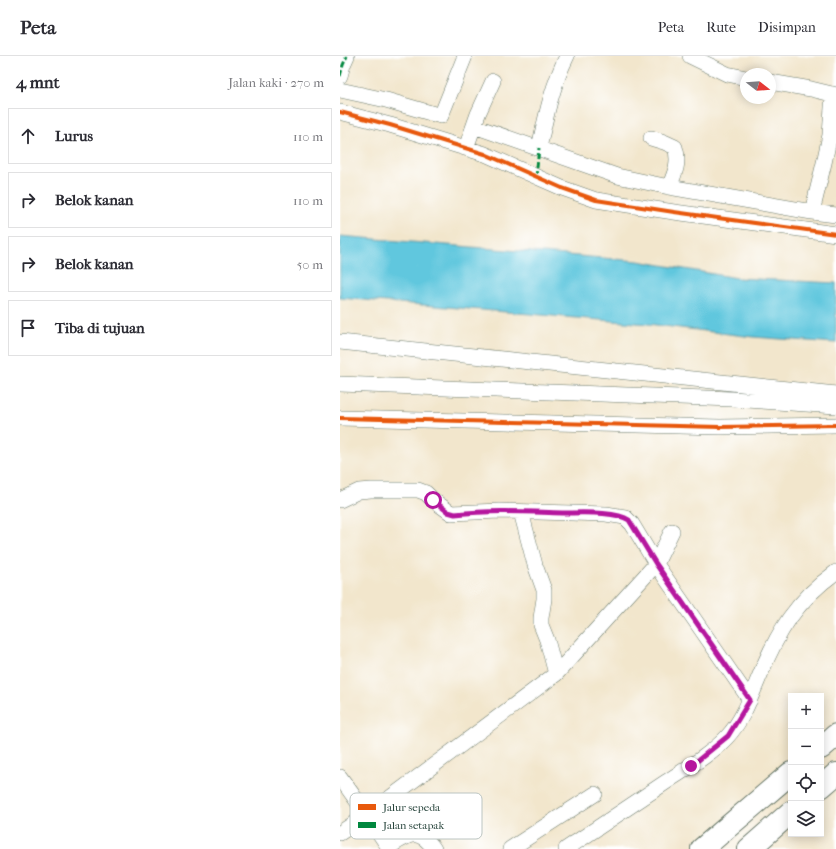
<!DOCTYPE html>
<html lang="id">
<head>
<meta charset="utf-8">
<style>
  :root { --surface:#fff; --page:#f2f2f3; --text:#2b2b33; --muted:#7c7c81; --line:#e1e1e2 }
  body { margin:0; font-family:"IM FELL French Canon",serif; background:var(--page); color:var(--text) }
  .controls { position:absolute; right:12px; bottom:12px; display:grid; overflow:hidden; border-radius:0px; box-shadow:0 2px 10px #0003 }
  .controls button { width:36px; height:36px; display:grid; place-items:center; padding:0; border:0; border-bottom:1px solid var(--line); background:var(--surface); color:var(--text); font:20px sans-serif }
  .compass { position:absolute; left:400px; top:12px; width:36px; height:36px; border-radius:50%; background:var(--surface); box-shadow:0 2px 10px #0003; rotate:107deg }
  .stop { position:absolute; width:12px; height:12px; margin:-9px; border:3px solid #b5179e; border-radius:50%; background:#fff }
  .stop.end { background:#b5179e; border-color:#fff; box-shadow:0 1px 4px #0008 }
  .list { margin:0; padding:0; list-style:none }
  h2 { display:flex; justify-content:space-between; align-items:center; height:52px; margin:0; padding:0 16px; font-size:17px }
  h2 small { font-size:13px; font-weight:400; color:var(--muted) }
  .list li { display:grid; grid-template-columns:26px 1fr auto; gap:12px; align-items:center; box-sizing:border-box; height:56px; margin:0 8px 8px; padding:0 8px; border:1px solid var(--line); border-radius:0px }
  .list b { display:block; font-size:15px; white-space:nowrap }
  .list em { font-size:13px; font-style:normal; color:var(--muted) }
  .icon { flex:none; width:22px; height:22px; fill:none; stroke:currentColor; stroke-width:2; stroke-linecap:round; stroke-linejoin:round }
  .map { position:relative; flex:none; width:496px; height:793px; overflow:hidden }
  header { display:flex; align-items:center; gap:24px; box-sizing:border-box; height:56px; padding:0 20px; background:var(--surface); border-bottom:1px solid var(--line) }
  header strong { font-size:19px }
  nav { display:flex; gap:22px; margin-inline-start:auto; font-size:14px }
  main { display:flex }
  aside { flex:1; background:var(--surface) }
  .map>svg:first-child { display:block }
  .water { fill:#61c7de; stroke:#408289 }
  .lines { fill:none; stroke-linecap:round; stroke-linejoin:round }
  .minor-casing { stroke:#697869; stroke-width:16 }
  .highway-casing { stroke:#697869; stroke-width:24 }
  .minor { stroke:#fff; stroke-width:15 }
  .highway { stroke:#fff; stroke-width:22 }
  .quiet { stroke:#00873e; stroke-width:3; stroke-dasharray:6 3; stroke-linecap:butt }
  .cycleway-casing { stroke:#fff; stroke-width:6 }
  .cycleway { stroke:#e8590c; stroke-width:4 }
  .route { stroke:#b5179e; stroke-width:5 }
  .key { fill:#fff; stroke:#bcc5c2; stroke-width:1 }
  .key-label { font-size:11px; fill:#1f3d34 }
</style>
</head>
<body>
<header>
<strong>Peta</strong>
<nav><a>Peta</a><a>Rute</a><a>Disimpan</a></nav>
</header>
<main>
<aside>
<h2>4 mnt<small>Jalan kaki · 270 m</small></h2>
<ul class="list">
<li><svg class="icon" aria-label="ahead" viewBox="0 0 24 24"><path d="M12 20V5M6 11l6-6 6 6"/></svg><div><b>Lurus</b></div><em>110 m</em></li>
<li><svg class="icon" aria-label="right" viewBox="0 0 24 24"><path d="M7 20v-9h11M14 6l5 5-5 5"/></svg><div><b>Belok kanan</b></div><em>110 m</em></li>
<li><svg class="icon" aria-label="right" viewBox="0 0 24 24"><path d="M7 20v-9h11M14 6l5 5-5 5"/></svg><div><b>Belok kanan</b></div><em>50 m</em></li>
<li><svg class="icon" aria-label="arrive" viewBox="0 0 24 24"><path d="M6 21V4h12l-3 4 3 4H6"/></svg><div><b>Tiba di tujuan</b></div></li>
</ul>
</aside>
<div class="map">
<svg width="496" height="793" viewBox="0 0 496 793">
  <rect width="100%" height="100%" fill="#fff"/>
  <filter id="ink" filterUnits="userSpaceOnUse"><feTurbulence type="fractalNoise" baseFrequency=".025" numOctaves="2"/><feDisplacementMap in="SourceGraphic" scale="8" xChannelSelector="R" yChannelSelector="G"/><feConvolveMatrix kernelMatrix="1 2 1 2 8 2 1 2 1" color-interpolation-filters="sRGB"/></filter>
  <filter id="wash" filterUnits="userSpaceOnUse"><feTurbulence type="fractalNoise" baseFrequency=".012" numOctaves="4" result="noise"/><feDisplacementMap in="SourceGraphic" scale="16" xChannelSelector="R" yChannelSelector="G"/><feGaussianBlur stdDeviation="0.9" result="paint"/><feColorMatrix in="noise" values="0 0 0 0 0 0 0 0 0 0 0 0 0 0 0 0 0 1.4 0 .05"/><feComposite in="paint" operator="in"/></filter>
  <g filter="url(#wash)">
    <rect width="100%" height="100%" fill="#f2e6cc"/>
    <path class="water" d="M 0,180 L 298,205 L 397,222 L 496,227 L 496,287 L 413,281 L 308,268 L 0,242 Z"/>
  </g>
  <g filter="url(#ink)">
    <g class="lines">
      <g class="minor-casing">
        <path id="minor" d="M 350,0 L 387,18 L 406,22
          M 0,20 L 3,9 L 7,0
          M 430,26 L 471,33 L 496,39
          M 0,34 L 46,44 L 101,60 L 125,0
          M 0,56 L 50,69 L 145,98 L 222,132 L 256,144 L 334,156 L 496,178
          M 134,70 L 277,120 L 329,131 L 472,156 L 496,159
          M 311,82 L 324,86 L 335,91 C 340,106 335,117 329,131
          M 126,92 L 138,58 L 153,25
          M 199,92 C 206,60 212,30 227,0
          M 472,156 L 484,107 L 490,79 L 493,38
          M 0,286 L 496,338
          M 0,328 L 392,343 L 496,350
          M 0,362 L 380,371 L 496,369
          M 0,444 L 19,435 L 31,434 L 78,434 L 86,437 L 93,444 L 111,457 L 160,455 L 266,458 L 285,461 L 292,468 L 316,508 L 410,644
          M 181,456 L 195,509 L 204,534 L 204,543 L 201,562 L 201,569 L 207,584 L 216,618
          M 0,721 L 27,759 L 216,618 L 316,508 L 332,475
          M 0,777 L 27,759 L 50,793
          M 49,791 C 68,779 78,770 94,793
          M 170,793 L 255,738
          M 226,793 C 259,771 293,748 326,726 C 347,712 370,699 387,681 C 403,664 411,640 420,619 C 438,575 456,545 496,516"/>
      </g>
      <g class="highway-casing">
        <path id="highway" d="M 481,692 L 496,679
          M 481,731 L 496,718
          M 362,793 L 451,717
          M 409,793 L 451,756"/>
      </g>
      <use href="#minor" class="minor"/>
      <use href="#highway" class="highway"/>
      <path class="quiet" d="M 0,20 L 3,9 L 7,0
        M 196,121 L 199,92"/>
      <g class="cycleway-casing">
        <path id="cycleway" d="M 0,56 L 50,69 L 145,98 L 222,132 L 256,144 L 334,156 L 496,178
          M 0,362 L 380,371 L 496,369"/>
      </g>
      <use href="#cycleway" class="cycleway"/>
    </g>
  </g>
  <g class="lines" filter="url(#ink)">
    <path class="route" d="M 93,444 L 108,456 L 115,458 C 152,454 188,456 225,457 C 241,457 276,455 289,464 L 316,508 L 410,644 L 388,680 L 351,710"/>
  </g>
  <rect x="10" y="737" width="132" height="46" rx="6" class="key"/>
  <rect x="18" y="748" width="18" height="6" fill="#e8590c"/>
  <rect x="18" y="766" width="18" height="6" fill="#00873e"/>
  <g class="key-label">
    <text x="43" y="755">Jalur sepeda</text>
    <text x="43" y="773">Jalan setapak</text>
  </g>
</svg>
<div class="controls">
<button>+</button>
<button>−</button>
<button><svg class="icon" aria-label="locate" viewBox="0 0 24 24"><circle cx="12" cy="12" r="6"/><path d="M12 2v4M12 18v4M2 12h4M18 12h4"/></svg></button>
<button><svg class="icon" aria-label="layers" viewBox="0 0 24 24"><path d="M12 4l9 5-9 5-9-5zM3 14l9 5 9-5"/></svg></button>
</div>
<svg class="compass" viewBox="-18 -18 36 36"><path d="M0-13l5 13h-10z" fill="#e53935"/><path d="M0 13l5-13h-10z" fill="#7c7c81"/></svg>
<div class="stop" style="left:93px;top:444px"></div>
<div class="stop end" style="left:351px;top:710px"></div>
</div>
</main>
</body>
</html>
